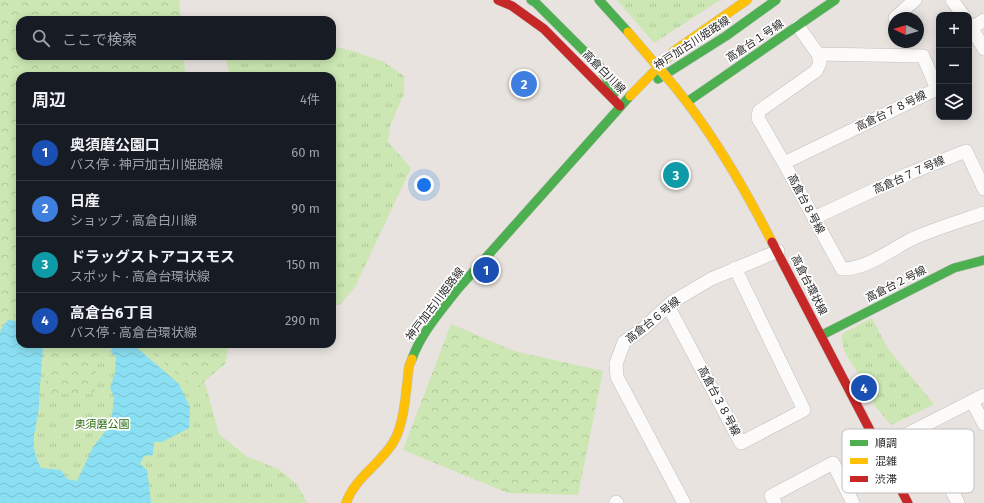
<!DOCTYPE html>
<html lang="ja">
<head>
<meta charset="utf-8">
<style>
  :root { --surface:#171b24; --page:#20242c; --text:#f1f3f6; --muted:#9ea1a6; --line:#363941; --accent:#1a73e8 }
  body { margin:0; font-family:"Fira Sans","Noto Sans JP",sans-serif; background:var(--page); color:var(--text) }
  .controls { position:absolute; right:12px; top:12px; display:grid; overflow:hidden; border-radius:8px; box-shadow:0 2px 10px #0003 }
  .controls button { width:36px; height:36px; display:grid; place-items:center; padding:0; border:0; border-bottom:1px solid var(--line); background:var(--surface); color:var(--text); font:20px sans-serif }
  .compass { position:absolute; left:888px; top:12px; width:36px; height:36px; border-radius:50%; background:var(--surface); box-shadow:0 2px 10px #0003; rotate:274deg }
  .you { position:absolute; left:424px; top:185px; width:14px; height:14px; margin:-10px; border:3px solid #fff; border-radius:50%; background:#1a73e8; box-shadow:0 0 0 6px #1a73e833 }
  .badge { display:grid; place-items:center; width:26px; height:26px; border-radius:50%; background:var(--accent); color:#fff; font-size:13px; font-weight:700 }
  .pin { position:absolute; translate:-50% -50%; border:2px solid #fff; box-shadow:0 1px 4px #0006 }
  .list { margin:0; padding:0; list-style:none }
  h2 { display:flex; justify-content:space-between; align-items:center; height:52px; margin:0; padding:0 16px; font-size:17px }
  h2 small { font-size:13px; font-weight:400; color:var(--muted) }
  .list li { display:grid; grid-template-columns:26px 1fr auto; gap:12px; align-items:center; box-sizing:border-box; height:56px; padding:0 16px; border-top:1px solid var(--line) }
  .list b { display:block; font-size:15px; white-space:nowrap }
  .list p { margin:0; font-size:13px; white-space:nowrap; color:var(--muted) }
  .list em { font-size:13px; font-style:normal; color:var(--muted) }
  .icon { flex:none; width:22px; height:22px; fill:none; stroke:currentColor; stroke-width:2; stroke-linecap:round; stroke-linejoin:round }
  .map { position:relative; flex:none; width:984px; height:503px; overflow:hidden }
  .search { position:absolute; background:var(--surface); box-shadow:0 2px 10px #0003; left:16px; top:16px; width:320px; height:44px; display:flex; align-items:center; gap:10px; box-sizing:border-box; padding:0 14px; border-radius:12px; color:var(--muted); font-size:15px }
  .panel { position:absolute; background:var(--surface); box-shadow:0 2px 10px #0003; left:16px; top:72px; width:320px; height:276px; border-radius:12px }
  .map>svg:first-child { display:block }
  .grass { fill:url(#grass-tufts) }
  .forest { fill:url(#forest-crowns) }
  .water { fill:url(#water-waves) }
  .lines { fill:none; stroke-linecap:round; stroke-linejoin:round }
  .street-casing { stroke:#c1bfc0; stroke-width:14 }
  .fast-casing { stroke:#c1bfc0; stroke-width:10 }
  .slow-casing { stroke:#c1bfc0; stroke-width:10 }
  .jam-casing { stroke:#c1bfc0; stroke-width:10 }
  .street { stroke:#fcfbfa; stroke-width:13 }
  .fast { stroke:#4caf50; stroke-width:9 }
  .slow { stroke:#ffc107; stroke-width:9 }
  .jam { stroke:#c62828; stroke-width:9 }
  .slow-bridge-casing { stroke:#c1bfc0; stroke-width:10; stroke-linecap:butt }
  .slow-bridge { stroke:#ffc107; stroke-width:9 }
  .labels { text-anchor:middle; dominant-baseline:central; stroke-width:3.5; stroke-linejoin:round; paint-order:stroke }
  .street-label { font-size:11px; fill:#292929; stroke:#fff }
  .park-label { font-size:11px; fill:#2c6d12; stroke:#fff }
  .key { fill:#fff; stroke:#bfbfbf; stroke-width:1 }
  .key-label { font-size:11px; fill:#292929 }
</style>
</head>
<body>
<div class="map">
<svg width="984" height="503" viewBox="0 0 984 503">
  <defs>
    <pattern id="grass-tufts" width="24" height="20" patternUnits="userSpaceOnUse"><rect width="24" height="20" fill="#cce7b3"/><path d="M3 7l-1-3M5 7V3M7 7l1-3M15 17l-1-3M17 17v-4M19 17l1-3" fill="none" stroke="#afc69a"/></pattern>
    <pattern id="forest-crowns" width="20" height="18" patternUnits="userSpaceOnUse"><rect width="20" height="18" fill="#cce7b3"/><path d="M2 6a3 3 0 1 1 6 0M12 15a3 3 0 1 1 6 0" fill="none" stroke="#afc69a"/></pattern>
    <pattern id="water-waves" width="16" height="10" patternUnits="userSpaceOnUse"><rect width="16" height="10" fill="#8adff2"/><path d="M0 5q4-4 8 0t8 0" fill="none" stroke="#77bfd0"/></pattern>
  </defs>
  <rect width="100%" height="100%" fill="#e8e3de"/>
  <path class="grass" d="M 617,0 L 720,0 L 654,43 Z
    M 332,46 L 353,51 L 384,62 L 404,76 L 404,94 L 390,126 L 388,142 L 411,168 L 355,287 L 340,305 L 332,304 L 332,76 L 230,76 L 225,56 L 332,56 Z
    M 115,56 L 20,76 L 20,344 L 180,344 L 200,365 L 219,434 L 246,456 L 278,469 L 297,484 L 307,503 L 0,503 L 0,74 Z
    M 872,318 L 887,347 L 894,356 L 933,403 L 933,405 L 891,425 L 875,406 L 861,378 L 844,351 L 842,341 L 842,334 Z"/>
  <path class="forest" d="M 0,0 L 179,0 L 181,20 L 20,20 L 20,56 L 183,56 L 186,76 L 20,76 L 20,309 L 16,303 L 0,319 Z
    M 451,324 L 514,351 L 603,371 L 578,495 L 508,493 L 403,450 Z
    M 45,344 L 98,344 L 95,394 L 43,394 L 51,353 Z
    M 141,344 L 229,344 L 225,364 L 195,389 Z"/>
  <path class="water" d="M 8,320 L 16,321 L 20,327 L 20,344 L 40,344 L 43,349 C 41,368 40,386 39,405 C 37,432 27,440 41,468 L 61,470 L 67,479 L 77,481 L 93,447 L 108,428 L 112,416 L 114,397 L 110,388 L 115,373 L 116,357 L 110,351 L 117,344 L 136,347 L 179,384 L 190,407 L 189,428 L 162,442 L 154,442 L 153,455 L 144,456 L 140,464 L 147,470 L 151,503 L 0,503 L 0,333 L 1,329 Z"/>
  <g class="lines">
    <g class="street-casing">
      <path id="street" d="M 952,0 L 963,15
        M 895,18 L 915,0
        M 969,24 L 984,49
        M 798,26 L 818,54 L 820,63 L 816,71 L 759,111 L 758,118 L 784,163 L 842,269 C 867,269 890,250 912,239 C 934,229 961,221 984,213
        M 971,28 L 984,20
        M 784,163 L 937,89 L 923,56 L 818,54
        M 814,218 L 908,174 L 966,151 L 984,189
        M 668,306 L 741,443 L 804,410 L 735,268
        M 972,401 L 984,424
        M 920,428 L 958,503
        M 880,448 L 984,395
        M 616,502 L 617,503
        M 684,503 L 617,377 L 616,364 L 624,342 L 644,328 L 672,302 L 711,279 L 778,251
        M 775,503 L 771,496 L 833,463 L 853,503"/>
    </g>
    <g class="fast-casing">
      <path id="fast" d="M 531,0 L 536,3 L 602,69 L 614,94
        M 599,0 L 628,32
        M 658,79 L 726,36 L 776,0
        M 687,102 L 835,0
        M 822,335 L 954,268 L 984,260
        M 412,359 C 421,333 441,311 457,290 L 630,96"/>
    </g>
    <g class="slow-casing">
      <path id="slow" d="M 675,87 C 714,135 744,187 772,242
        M 630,96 L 674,51 L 747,0
        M 346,503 C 355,477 381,464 394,441 C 405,422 406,388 409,366 L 412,359"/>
    </g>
    <g class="jam-casing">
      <path id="jam" d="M 498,0 L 512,6 L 544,29 L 620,106
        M 772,242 L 908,503"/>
    </g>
    <use href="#street" class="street"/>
    <use href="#fast" class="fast"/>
    <use href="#slow" class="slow"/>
    <use href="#jam" class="jam"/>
    <g class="slow-bridge-casing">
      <path id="slow-bridge" d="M 628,32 L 675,87"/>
    </g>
    <use href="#slow-bridge" class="slow-bridge"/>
  </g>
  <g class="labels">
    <g class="street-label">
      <text transform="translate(755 41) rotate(-34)">高倉台１号線</text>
      <text transform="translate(692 43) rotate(-33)">神戸加古川姫路線</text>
      <text transform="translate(604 72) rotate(45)">高倉白川線</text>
      <text transform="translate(891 111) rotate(-26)">高倉台７８号線</text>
      <text transform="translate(909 175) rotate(-24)">高倉台７７号線</text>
      <text transform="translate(806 204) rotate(62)">高倉台８号線</text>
      <text transform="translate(896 284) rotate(-27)">高倉台２号線</text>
      <text transform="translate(809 285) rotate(63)">高倉台環状線</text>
      <text transform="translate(435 304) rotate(-53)">神戸加古川姫路線</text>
      <text transform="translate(653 320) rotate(-39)">高倉台６号線</text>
      <text transform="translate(719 401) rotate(62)">高倉台３８号線</text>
    </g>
    <g class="park-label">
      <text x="102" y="424">奥須磨公園</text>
    </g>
  </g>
  <rect x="842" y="429" width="132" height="64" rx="6" class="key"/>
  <rect x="850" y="440" width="18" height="6" fill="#4caf50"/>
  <rect x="850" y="458" width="18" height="6" fill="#ffc107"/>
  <rect x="850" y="476" width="18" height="6" fill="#c62828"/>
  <g class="key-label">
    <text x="875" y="447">順調</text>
    <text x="875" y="465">混雑</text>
    <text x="875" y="483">渋滞</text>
  </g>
</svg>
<div class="controls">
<button>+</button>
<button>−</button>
<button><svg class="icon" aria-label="layers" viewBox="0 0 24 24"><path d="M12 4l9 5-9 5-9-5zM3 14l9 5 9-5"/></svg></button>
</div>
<svg class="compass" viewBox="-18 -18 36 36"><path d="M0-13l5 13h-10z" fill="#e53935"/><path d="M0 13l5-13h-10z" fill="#9ea1a6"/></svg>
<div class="you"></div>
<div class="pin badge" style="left:486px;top:270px;background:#1a4fb4">1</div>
<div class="pin badge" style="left:524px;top:84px;background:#3f7fe0">2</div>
<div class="pin badge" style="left:676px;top:175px;background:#0f9aa8">3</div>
<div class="pin badge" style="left:864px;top:388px;background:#1a4fb4">4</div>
<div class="search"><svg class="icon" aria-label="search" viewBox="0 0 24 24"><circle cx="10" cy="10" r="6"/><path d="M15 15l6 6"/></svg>ここで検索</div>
<section class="panel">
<h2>周辺<small>4件</small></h2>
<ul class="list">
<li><span class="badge" style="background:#1a4fb4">1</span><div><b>奥須磨公園口</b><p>バス停 · 神戸加古川姫路線</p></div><em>60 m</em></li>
<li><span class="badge" style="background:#3f7fe0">2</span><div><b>日産</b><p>ショップ · 高倉白川線</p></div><em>90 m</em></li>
<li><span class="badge" style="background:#0f9aa8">3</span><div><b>ドラッグストアコスモス</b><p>スポット · 高倉台環状線</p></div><em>150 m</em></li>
<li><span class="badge" style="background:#1a4fb4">4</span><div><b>高倉台6丁目</b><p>バス停 · 高倉台環状線</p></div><em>290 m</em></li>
</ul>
</section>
</div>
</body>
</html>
